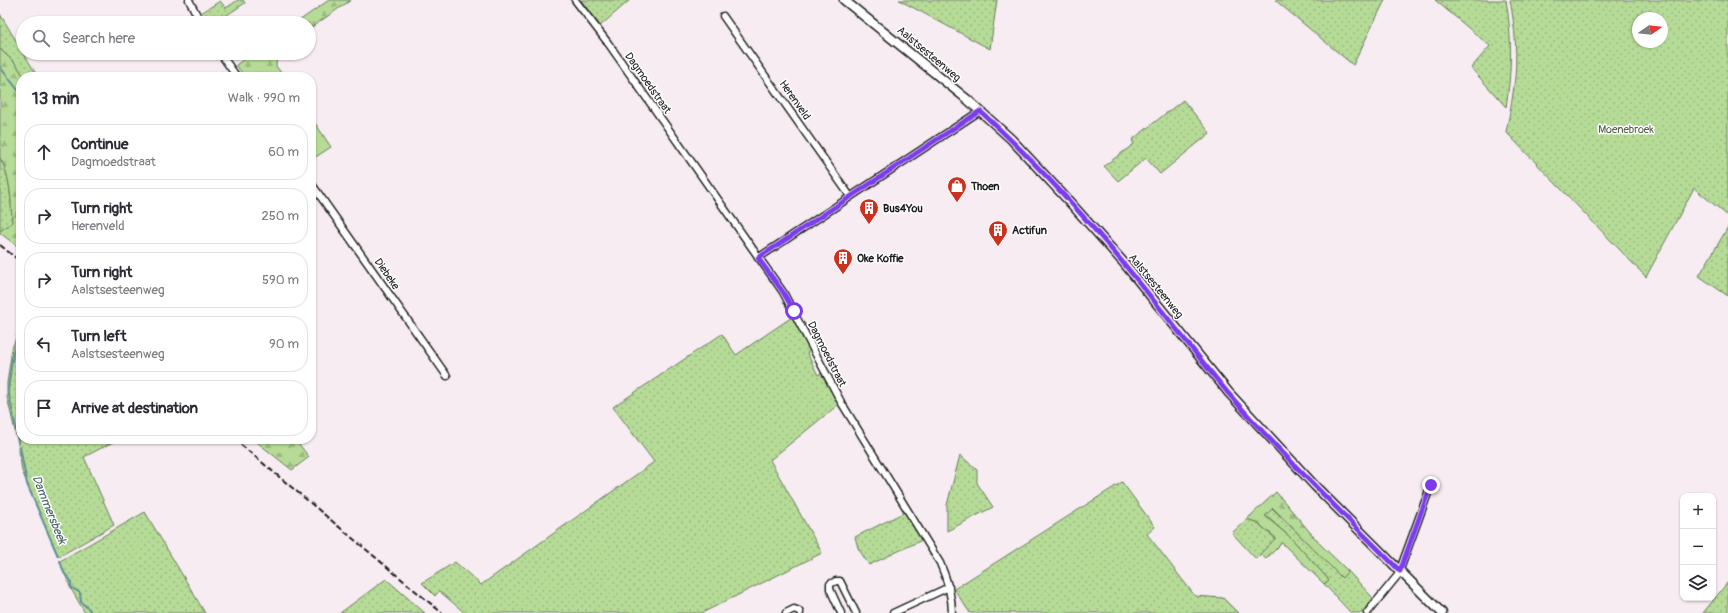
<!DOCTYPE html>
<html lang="en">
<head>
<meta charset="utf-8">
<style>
  :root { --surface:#fff; --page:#f7f7f7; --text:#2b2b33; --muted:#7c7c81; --line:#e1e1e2 }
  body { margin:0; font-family:Pangolin,sans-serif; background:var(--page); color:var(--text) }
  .controls { position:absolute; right:12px; bottom:12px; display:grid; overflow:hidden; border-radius:8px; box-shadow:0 1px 3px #0004 }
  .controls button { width:36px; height:36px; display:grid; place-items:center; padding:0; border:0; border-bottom:1px solid var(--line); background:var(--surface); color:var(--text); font:20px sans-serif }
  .compass { position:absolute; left:1632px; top:12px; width:36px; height:36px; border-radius:50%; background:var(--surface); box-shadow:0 1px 3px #0004; rotate:76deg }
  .stop { position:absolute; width:12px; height:12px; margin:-9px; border:3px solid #7c3aed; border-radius:50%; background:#fff }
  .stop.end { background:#7c3aed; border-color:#fff; box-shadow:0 1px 4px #0008 }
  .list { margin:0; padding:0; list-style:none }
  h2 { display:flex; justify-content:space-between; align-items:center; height:52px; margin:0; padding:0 16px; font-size:17px }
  h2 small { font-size:13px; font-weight:400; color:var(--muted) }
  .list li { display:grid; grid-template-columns:26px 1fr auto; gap:12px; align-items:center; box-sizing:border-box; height:56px; margin:0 8px 8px; padding:0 8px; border:1px solid var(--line); border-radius:16px }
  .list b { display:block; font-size:15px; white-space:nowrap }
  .list p { margin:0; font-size:13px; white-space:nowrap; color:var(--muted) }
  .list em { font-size:13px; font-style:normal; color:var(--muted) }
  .icon { flex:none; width:22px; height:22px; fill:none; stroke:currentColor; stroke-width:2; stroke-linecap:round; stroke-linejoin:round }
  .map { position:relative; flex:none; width:1728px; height:613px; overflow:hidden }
  .search { position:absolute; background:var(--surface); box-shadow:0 1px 3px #0004; left:16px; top:16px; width:300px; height:44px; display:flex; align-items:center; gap:10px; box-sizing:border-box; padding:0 14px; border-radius:22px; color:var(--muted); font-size:15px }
  .panel { position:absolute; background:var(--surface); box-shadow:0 1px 3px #0004; left:16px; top:72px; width:300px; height:372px; border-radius:16px }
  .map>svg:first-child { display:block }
  .grass { fill:url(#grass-dots); stroke:#687c5a; fill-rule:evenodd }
  .forest { fill:url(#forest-firs); stroke:#687c5a }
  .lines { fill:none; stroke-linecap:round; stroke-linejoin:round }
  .stream { stroke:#5f8f97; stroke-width:2 }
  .minor-casing { stroke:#1c1c1c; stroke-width:9 }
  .secondary-casing { stroke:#1c1c1c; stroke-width:11 }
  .minor { stroke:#fff; stroke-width:6 }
  .secondary { stroke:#fff; stroke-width:8 }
  .rail { stroke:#1c1c1c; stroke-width:2; stroke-dasharray:6 3; stroke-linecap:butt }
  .route { stroke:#7c3aed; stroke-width:5 }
  .labels { text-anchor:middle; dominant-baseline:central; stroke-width:3; stroke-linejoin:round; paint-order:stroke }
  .street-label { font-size:11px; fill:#1c1c1c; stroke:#fff }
  .park-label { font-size:11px; fill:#525f47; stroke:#fff }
  .poi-label { font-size:11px; font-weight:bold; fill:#1c1c1c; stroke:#fff; text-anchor:start }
  .water-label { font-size:12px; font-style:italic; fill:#435f64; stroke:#fff }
</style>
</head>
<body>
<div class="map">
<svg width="1728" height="613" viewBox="0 0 1728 613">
  <defs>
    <pattern id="grass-dots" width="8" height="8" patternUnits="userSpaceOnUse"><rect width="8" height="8" fill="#b5db97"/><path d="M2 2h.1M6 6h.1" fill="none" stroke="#9bbb82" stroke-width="1.8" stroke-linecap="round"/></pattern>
    <pattern id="forest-firs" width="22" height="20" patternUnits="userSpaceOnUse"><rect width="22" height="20" fill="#b5db97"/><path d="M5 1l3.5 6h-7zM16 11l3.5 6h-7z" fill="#9bbb82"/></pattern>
  </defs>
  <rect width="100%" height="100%" fill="#f6ecf2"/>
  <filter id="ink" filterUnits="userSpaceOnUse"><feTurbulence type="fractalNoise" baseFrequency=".025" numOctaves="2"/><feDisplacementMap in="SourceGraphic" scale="8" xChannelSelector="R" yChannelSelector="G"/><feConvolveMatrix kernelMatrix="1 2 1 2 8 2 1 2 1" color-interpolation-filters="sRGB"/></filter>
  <g filter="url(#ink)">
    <path class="grass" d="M 238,0 L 243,0 L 245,3 L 215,23 L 207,23 L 201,13 L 220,1 L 226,8 Z
      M 581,0 L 630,0 L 600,26 Z
      M 899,0 L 997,0 L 990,49 Z
      M 1275,0 L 1385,0 L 1353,65 Z
      M 1435,0 L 1506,0 C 1512,36 1512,71 1506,107 L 1471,68 L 1490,46 Z
      M 1510,0 L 1728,0 L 1728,216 L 1694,188 L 1646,277 L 1506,132 C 1509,117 1512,102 1514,86 C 1518,58 1515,27 1510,0 ZM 1638,18 L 1662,18 L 1662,42 L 1638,42 Z
      M 0,14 L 38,77 L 24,77 L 15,63 L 0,49 Z
      M 1183,100 L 1210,133 L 1160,174 L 1146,158 L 1118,181 L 1104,166 L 1134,144 L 1132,140 Z
      M 0,158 C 11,176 11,202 12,223 L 0,231 Z
      M 1728,227 L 1728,296 L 1699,276 Z
      M 792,317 L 810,351 L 807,353 L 818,375 L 822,373 L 839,404 L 770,460 L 822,553 L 702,613 L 465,613 L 439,591 L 435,596 L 422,583 L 455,562 L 481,585 L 654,462 L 613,407 L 722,334 L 736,355 Z
      M 21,326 L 21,439 L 119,439 L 84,457 L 114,525 L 58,557 L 22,471 L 18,444 L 7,397 L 7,383 L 12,348 Z
      M 960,455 L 977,470 L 977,483 L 993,507 L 947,531 L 947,505 Z
      M 1122,482 L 1155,527 L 1147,534 L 1195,596 L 1223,598 L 1238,613 L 970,613 L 954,589 Z
      M 1272,508 L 1342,577 L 1348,571 L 1373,598 L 1362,613 L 1351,613 L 1324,584 L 1329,580 L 1290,537 L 1265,515 Z
      M 145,512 L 205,613 L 85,613 L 70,587 L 60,561 Z
      M 905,512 L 922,540 L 869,565 L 858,548 L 855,537 Z
      M 1247,519 L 1256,522 L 1276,539 L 1256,559 L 1232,533 Z
      M 386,579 L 425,613 L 340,613 Z
      M 1728,582 L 1728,613 L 1703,613 Z"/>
    <path class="forest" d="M 329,0 L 351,0 L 309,29 L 309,23 L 296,23 Z
      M 0,49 L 15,63 L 24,77 L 21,77 L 21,249 L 0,233 L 0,231 L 12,223 C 11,202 11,176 0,158 Z
      M 253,53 L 277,53 L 276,66 L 284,77 L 245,77 L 236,65 Z
      M 311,117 L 331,147 L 311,160 Z
      M 253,439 L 295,439 L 309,457 L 292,470 Z
      M 1276,492 L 1320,544 L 1348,571 L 1342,578 L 1273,508 L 1265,516 L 1290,537 L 1329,580 L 1324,584 L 1282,543 L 1266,559 L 1260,554 L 1276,538 L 1256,522 L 1247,519 Z"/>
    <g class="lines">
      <path class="stream" d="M 0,67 L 21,94
        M 19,443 L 8,390 L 13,353 L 21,331
        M 20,447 L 27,484 L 58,556
        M 60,561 L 64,573 L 71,581 L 71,587 L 80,593 L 81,602 L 90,610 L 90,613"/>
      <g class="minor-casing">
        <path id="minor" d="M 189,0 L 201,23
          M 575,0 L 608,43 L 783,292 L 841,402 L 940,563 C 947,579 952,595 952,613
          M 723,16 L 850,196
          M 220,53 L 237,77
          M 311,183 L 447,376
          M 758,258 L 980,111
          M 786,613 L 794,609 L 799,611 L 800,613
          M 841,613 L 830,589 L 830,584 L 836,581 L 840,581 L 856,613
          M 893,613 L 949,587
          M 1367,613 L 1398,575 L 1431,485"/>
      </g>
      <g class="secondary-casing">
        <path id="secondary" d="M 844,0 L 968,100 L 1011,139 L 1067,199 L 1124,263 L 1229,393 L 1315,486 L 1442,613"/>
      </g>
      <use href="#minor" class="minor"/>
      <use href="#secondary" class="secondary"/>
      <path class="rail" d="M 0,245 L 21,262
        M 234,439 L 442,613"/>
    </g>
  </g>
  <g class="lines" filter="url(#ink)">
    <path class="route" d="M 794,311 L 783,292 L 758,258 L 980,111 C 1032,158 1079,210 1124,264 C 1159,306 1193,351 1228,393 C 1282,455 1342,513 1400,571 L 1431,485"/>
  </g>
  <defs>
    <g id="shop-pin" transform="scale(1)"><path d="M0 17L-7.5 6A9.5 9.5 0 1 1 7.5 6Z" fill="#c8321e" stroke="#fff"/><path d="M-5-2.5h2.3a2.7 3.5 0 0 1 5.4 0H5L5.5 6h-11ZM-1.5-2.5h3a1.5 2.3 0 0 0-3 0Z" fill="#fff"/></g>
    <g id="building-pin" transform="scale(1)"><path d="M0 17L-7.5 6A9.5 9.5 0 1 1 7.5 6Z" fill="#c8321e" stroke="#fff"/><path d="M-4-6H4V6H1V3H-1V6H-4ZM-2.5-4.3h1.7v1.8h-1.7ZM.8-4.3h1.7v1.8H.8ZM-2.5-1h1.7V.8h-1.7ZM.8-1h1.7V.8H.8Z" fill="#fff"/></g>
  </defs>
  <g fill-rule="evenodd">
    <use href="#shop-pin" x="957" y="186"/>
    <use href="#building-pin" x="869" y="208"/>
    <use href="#building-pin" x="998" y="230"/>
    <use href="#building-pin" x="843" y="258"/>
  </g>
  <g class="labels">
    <g class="street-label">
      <text transform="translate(929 54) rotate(40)">Aalstsesteenweg</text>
      <text transform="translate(648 83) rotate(55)">Dagmoedstraat</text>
      <text transform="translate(795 100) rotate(55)">Herenveld</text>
      <text transform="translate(387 274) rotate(55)">Diebeke</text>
      <text transform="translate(1156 286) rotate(51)">Aalstsesteenweg</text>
      <text transform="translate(827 354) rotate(63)">Dagmoedstraat</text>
    </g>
    <g class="park-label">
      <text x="1626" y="129">Moenebroek</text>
    </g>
    <g class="poi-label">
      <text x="971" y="186">Thoen</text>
      <text x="883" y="208">Bus4You</text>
      <text x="1012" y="230">Actifun</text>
      <text x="857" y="258">Oke Koffie</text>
    </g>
    <g class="water-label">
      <text transform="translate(49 510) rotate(68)">Dammersbeek</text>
    </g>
  </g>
</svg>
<div class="controls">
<button>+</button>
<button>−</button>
<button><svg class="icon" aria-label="layers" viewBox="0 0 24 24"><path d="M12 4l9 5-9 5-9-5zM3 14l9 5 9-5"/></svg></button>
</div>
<svg class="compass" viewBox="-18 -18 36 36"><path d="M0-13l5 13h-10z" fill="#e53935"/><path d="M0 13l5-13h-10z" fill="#7c7c81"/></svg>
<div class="stop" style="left:794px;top:311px"></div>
<div class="stop end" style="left:1431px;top:485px"></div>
<div class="search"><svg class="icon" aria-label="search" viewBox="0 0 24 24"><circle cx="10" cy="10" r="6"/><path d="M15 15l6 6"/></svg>Search here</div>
<section class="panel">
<h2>13 min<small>Walk · 990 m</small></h2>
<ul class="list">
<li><svg class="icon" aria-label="ahead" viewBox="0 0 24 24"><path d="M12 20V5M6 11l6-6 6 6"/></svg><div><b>Continue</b><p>Dagmoedstraat</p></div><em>60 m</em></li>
<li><svg class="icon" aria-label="right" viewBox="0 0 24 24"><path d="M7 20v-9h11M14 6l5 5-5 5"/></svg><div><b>Turn right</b><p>Herenveld</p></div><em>250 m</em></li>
<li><svg class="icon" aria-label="right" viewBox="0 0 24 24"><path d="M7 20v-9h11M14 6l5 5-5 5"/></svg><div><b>Turn right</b><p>Aalstsesteenweg</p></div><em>590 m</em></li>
<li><svg class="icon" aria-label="left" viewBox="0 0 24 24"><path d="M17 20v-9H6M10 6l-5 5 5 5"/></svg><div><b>Turn left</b><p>Aalstsesteenweg</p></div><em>90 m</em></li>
<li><svg class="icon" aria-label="arrive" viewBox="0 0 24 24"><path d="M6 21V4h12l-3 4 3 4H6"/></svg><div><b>Arrive at destination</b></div></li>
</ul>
</section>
</div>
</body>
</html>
